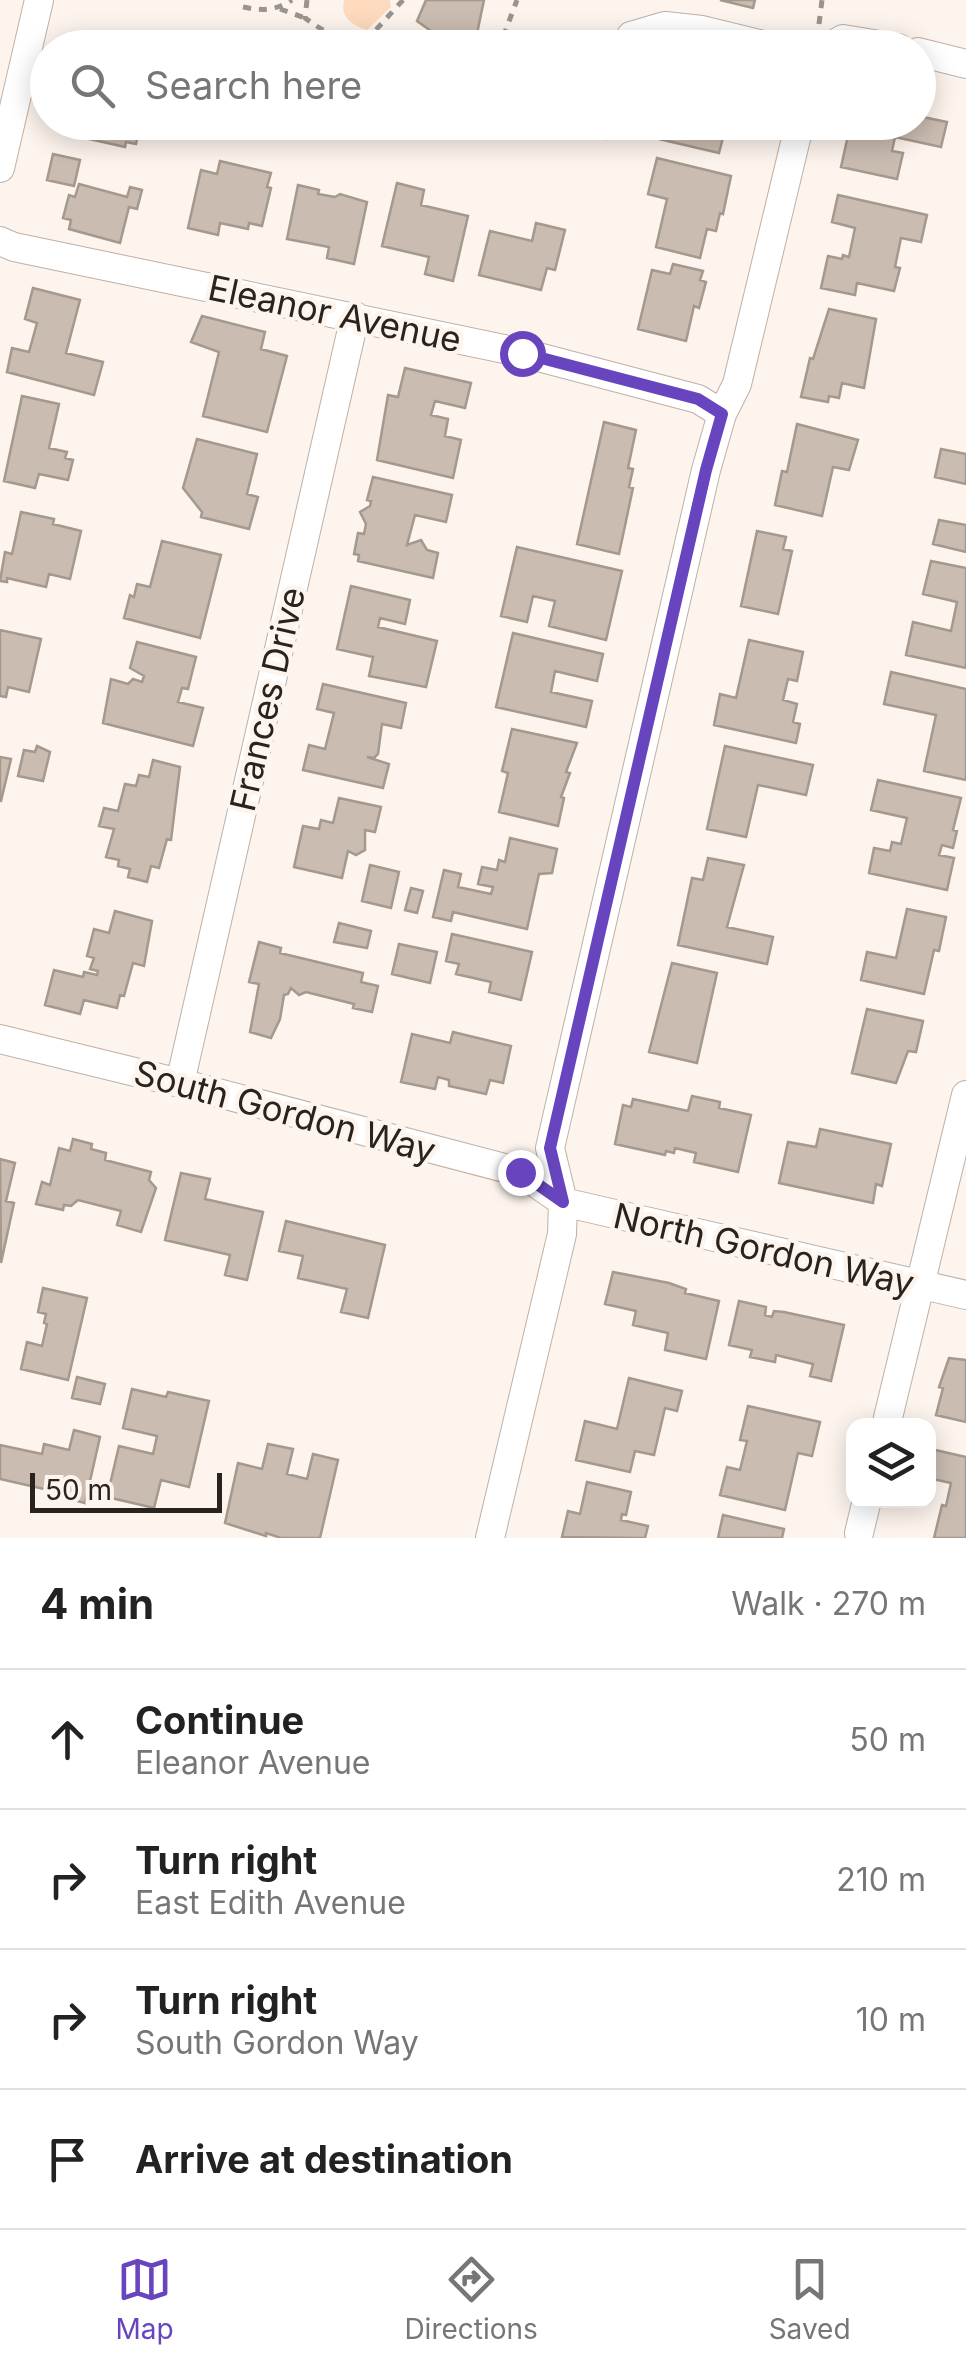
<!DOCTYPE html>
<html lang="en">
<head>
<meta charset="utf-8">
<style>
  :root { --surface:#fff; --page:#f6f6f6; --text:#222; --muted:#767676; --line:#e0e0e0; --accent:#6845be }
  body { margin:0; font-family:Inter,sans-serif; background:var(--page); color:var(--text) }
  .controls { position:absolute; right:30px; bottom:30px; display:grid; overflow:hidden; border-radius:20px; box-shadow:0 5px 25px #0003 }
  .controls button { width:90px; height:90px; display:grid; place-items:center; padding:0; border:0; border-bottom:2px solid var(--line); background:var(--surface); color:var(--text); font:50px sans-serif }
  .scale { position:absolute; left:30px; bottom:25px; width:192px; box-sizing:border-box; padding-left:10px; border:5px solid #28231f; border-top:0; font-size:28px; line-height:35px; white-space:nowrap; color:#28231f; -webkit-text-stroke:8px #fdf4ed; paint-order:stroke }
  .stop { position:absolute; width:30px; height:30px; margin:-22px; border:8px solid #6845be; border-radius:50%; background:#fff }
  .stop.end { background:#6845be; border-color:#fff; box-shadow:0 2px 10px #0008 }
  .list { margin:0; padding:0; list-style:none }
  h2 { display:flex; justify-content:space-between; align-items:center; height:130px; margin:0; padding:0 40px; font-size:42px }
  h2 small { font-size:32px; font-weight:400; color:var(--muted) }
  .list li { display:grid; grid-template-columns:65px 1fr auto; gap:30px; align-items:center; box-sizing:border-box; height:140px; padding:0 40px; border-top:2px solid var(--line) }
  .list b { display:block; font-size:38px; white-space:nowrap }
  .list p { margin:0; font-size:32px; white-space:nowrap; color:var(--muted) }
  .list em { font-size:32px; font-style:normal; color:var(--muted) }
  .icon { flex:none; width:55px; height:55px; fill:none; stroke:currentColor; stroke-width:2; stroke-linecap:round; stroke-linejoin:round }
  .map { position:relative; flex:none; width:966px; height:1538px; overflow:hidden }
  .search { position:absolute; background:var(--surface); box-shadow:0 5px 25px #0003; left:30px; right:30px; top:30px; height:110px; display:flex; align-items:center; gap:25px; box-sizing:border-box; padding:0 35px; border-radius:55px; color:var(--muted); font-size:38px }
  .sheet { height:690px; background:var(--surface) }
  nav { display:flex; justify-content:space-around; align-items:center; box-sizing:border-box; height:140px; border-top:2px solid var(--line); background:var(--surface); font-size:28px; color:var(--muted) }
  nav a { display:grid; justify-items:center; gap:5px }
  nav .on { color:var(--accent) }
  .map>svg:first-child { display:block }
  .green { fill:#fddabd }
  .building { fill:#cabcb1; stroke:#a5988d; stroke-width:2.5 }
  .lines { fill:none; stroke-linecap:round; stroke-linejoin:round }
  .minor-casing { stroke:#beb0a5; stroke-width:30 }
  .path { stroke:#9b948e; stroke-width:5; stroke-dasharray:8 8; stroke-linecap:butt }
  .minor { stroke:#fff; stroke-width:28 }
  .route { stroke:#6845be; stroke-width:12 }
  .labels { text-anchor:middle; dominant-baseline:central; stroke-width:9; stroke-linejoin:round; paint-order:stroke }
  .street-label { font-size:35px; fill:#28231f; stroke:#fdf4ed }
</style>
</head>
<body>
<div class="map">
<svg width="966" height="1538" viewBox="0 0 966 1538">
  <rect width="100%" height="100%" fill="#fdf4ed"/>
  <path class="green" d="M 344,0 L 390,0 L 391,7 L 367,30 C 352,25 340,18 344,0 Z"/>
  <path class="building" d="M 426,0 L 484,0 L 474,48 L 429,38 L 431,31 L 417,21 Z
    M 720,0 L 755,0 L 753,8 Z
    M 105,39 L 134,46 L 134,48 L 103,48 Z
    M 918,116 L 947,122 L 941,147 L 895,137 L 892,151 L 903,153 L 897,179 L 841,167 L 851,122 L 918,122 Z
    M 69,122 L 141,122 L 136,144 L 126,142 L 125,147 L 76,136 L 77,132 L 68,130 Z
    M 544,122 L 610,122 L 606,139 Z
    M 663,122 L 727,122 L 719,153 L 659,139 Z
    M 53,154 L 80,160 L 74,186 L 47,180 Z
    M 657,158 L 731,176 L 723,214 L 720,213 L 716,231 L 707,229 L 700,258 L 656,247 L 667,199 L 648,194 Z
    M 220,161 L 271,173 L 267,187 L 271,188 L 262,226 L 249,223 L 248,229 L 220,223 L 218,235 L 188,228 L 201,170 L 217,174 Z
    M 397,183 L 424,190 L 421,205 L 468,216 L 453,281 L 425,274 L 429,257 L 382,246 Z
    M 79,184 L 127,197 L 130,187 L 142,190 L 137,209 L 129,207 L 120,243 L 69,229 L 71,220 L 63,218 L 69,195 L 75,197 Z
    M 298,185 L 319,190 L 318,194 L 335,197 L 340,194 L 367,202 L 354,264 L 327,258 L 329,247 L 287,239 Z
    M 838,195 L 927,215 L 921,242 L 901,238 L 895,267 L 900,268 L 894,291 L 857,283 L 855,295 L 821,288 L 828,256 L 842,259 L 843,255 L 849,257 L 855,228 L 832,222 Z
    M 536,223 L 565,230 L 555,270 L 547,268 L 541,290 L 479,275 L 490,231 L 532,241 Z
    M 673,264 L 703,271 L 700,280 L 706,282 L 699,308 L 694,306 L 686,341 L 638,329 L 652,270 L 670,274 Z
    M 33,288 L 80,300 L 66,353 L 103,362 L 94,395 L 7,372 L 12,348 L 29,352 L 37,323 L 25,319 Z
    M 829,309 L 876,319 L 864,388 L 842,383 L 839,398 L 829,396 L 828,402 L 801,397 L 810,358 L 813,359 Z
    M 202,316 L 265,332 L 261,349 L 287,356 L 267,432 L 203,416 L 219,352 L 191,342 Z
    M 405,368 L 471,383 L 465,408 L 435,401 L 431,415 L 448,419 L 445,436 L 461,440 L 453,478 L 377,460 L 388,395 L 398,397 Z
    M 22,396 L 59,404 L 49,448 L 67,452 L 65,458 L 73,460 L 68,480 L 39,474 L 35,488 L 4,481 Z
    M 604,422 L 636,430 L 628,468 L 633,469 L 629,487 L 633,488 L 619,554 L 577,544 Z
    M 797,424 L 858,440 L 849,470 L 833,467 L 822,516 L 775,505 L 782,471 L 787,472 Z
    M 197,439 L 257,454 L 247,494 L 258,497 L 249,529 L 201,517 L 202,512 L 183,488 Z
    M 941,449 L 966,454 L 966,484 L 935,477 Z
    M 373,477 L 452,495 L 446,522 L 415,515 L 407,545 L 421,540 L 427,550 L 438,553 L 433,578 L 358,561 L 359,555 L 354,554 L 358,533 L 364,534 L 366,524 L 360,512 L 370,506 L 371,501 L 367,500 Z
    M 21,512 L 54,519 L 53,524 L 81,531 L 70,579 L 49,574 L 46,587 L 7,578 L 7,582 L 0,581 L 5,552 L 12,554 Z
    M 939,520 L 966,525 L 966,552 L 933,544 Z
    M 757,531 L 786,537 L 783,549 L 792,551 L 778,614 L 741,606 Z
    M 162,541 L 221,555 L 200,638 L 124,618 L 130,595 L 134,597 L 137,584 L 150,587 Z
    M 517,547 L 622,571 L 606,640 L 549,626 L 555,601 L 533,596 L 527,622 L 501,616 Z
    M 931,561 L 966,568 L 966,668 L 906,655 L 913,622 L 951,631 L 957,602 L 923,594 Z
    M 351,586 L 410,600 L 405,624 L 380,618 L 378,627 L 437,641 L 426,687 L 369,676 L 373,657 L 337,649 Z
    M 0,630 L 41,639 L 29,692 L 8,687 L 6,697 L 0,696 Z
    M 513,633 L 603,654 L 597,681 L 555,671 L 551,692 L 592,701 L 586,727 L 496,707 Z
    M 749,640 L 803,652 L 797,681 L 788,679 L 783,700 L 797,704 L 793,722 L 800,724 L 796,743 L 714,725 L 720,694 L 736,698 Z
    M 137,642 L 196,657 L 188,689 L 182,688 L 178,702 L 203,708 L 193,746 L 103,723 L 111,679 L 128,684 L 133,679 L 142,682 L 144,676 L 130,668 Z
    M 891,672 L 966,689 L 966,780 L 924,771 L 936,715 L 884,704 Z
    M 323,684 L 406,703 L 401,728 L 382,724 L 378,754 L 374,758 L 367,757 L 389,764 L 383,788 L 303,770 L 309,745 L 325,749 L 334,713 L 317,709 Z
    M 512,729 L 577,743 L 566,772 L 570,773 L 561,797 L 564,798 L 558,826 L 499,812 L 508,773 L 502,771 Z
    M 37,746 L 50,752 L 43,781 L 18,776 L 24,750 L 35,752 Z
    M 725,746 L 813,765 L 806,795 L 758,785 L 746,837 L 707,829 Z
    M 0,757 L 11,759 L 1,801 L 0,801 Z
    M 153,760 L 180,767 L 171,840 L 167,839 L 159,868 L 151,866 L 147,882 L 128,877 L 130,869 L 118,866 L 119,860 L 106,857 L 114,829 L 99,826 L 104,808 L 118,811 L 125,784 L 136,786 L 139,775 L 149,777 Z
    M 878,780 L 961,798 L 953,830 L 957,831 L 953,848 L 942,845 L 939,855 L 954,858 L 947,890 L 869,873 L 874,848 L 890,851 L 892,842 L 901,844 L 907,818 L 871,810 Z
    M 339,798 L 381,807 L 375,832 L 365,830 L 365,850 L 356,855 L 348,851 L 342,878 L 294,867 L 303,826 L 319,829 L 321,820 L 333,823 Z
    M 510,838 L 557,849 L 552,873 L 539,874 L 527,929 L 453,912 L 451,921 L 433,917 L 444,870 L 461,874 L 458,887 L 491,894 L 493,887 L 478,884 L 482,867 L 497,870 L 499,860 L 505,862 Z
    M 708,858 L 744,865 L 727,927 L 773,937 L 767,964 L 678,945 L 692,878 L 703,880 Z
    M 370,865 L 399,872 L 391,908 L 362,901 Z
    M 411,888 L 423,891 L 417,913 L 405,910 Z
    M 907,909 L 946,917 L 939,951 L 934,950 L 924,994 L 861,980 L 867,952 L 896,958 Z
    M 115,911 L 152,921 L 144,966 L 133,963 L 124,996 L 120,995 L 117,1008 L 84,1000 L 80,1014 L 45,1005 L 54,970 L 83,977 L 84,972 L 97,975 L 98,971 L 90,969 L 94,958 L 87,956 L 94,929 L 109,933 Z
    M 339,923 L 371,931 L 367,948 L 334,942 Z
    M 452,934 L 532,952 L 521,1000 L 489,992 L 491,982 L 456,974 L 459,964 L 446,961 Z
    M 259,942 L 281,948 L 280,953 L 363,973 L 361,982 L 378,986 L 372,1012 L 353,1008 L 354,1004 L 306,992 L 299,995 L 291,988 L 288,994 L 284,995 L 280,1019 L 271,1038 L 250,1032 L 259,984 L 249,982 Z
    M 399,944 L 437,952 L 430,983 L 392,974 Z
    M 672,963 L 717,973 L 697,1063 L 649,1052 Z
    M 867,1009 L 923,1021 L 916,1052 L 908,1051 L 896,1083 L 852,1073 Z
    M 453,1032 L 511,1046 L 503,1083 L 490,1080 L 486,1094 L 449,1086 L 449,1080 L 438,1077 L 435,1089 L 401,1082 L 412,1034 L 450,1043 Z
    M 692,1096 L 720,1102 L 719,1108 L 751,1115 L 738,1172 L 694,1162 L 696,1153 L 675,1148 L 674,1153 L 666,1151 L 665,1155 L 615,1144 L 623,1105 L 631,1107 L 633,1099 L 688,1111 Z
    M 820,1129 L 891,1144 L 882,1186 L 876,1184 L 873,1203 L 779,1183 L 788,1142 L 816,1147 Z
    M 73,1139 L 92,1144 L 91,1149 L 106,1153 L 105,1160 L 151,1172 L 149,1180 L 156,1188 L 141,1232 L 117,1225 L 121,1211 L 78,1200 L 71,1206 L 64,1205 L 63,1210 L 36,1204 L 42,1182 L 50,1185 L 59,1148 L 70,1151 Z
    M 0,1159 L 15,1163 L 6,1201 L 14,1203 L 1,1263 Z
    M 181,1173 L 210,1179 L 205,1199 L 263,1212 L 247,1280 L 225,1275 L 230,1255 L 165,1240 Z
    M 286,1221 L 385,1245 L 368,1318 L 341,1312 L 347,1289 L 298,1278 L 303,1256 L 279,1251 Z
    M 613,1272 L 669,1283 L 686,1289 L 685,1293 L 719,1301 L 706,1359 L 665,1350 L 668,1333 L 633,1325 L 636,1311 L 605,1304 Z
    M 43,1288 L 87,1298 L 68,1380 L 21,1369 L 27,1342 L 42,1346 L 47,1324 L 44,1323 L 46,1314 L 38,1312 Z
    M 739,1301 L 766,1307 L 765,1315 L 772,1317 L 774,1311 L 784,1312 L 844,1325 L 831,1381 L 810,1376 L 813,1364 L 776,1355 L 775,1362 L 750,1357 L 752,1350 L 729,1345 Z
    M 949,1358 L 966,1360 L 966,1422 L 936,1415 L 943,1388 L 939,1387 Z
    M 77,1377 L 105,1384 L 100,1404 L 72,1398 Z
    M 629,1378 L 682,1391 L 677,1411 L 665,1408 L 654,1455 L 635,1451 L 630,1472 L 576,1460 L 585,1421 L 617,1429 Z
    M 132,1389 L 166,1397 L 168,1392 L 209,1401 L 189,1487 L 161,1480 L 154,1508 L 107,1497 L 119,1446 L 153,1454 L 157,1436 L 123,1428 Z
    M 748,1406 L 820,1422 L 812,1456 L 798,1453 L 785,1510 L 720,1495 L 727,1467 L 740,1470 L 747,1441 L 740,1440 Z
    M 74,1430 L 100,1437 L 85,1503 L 65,1498 L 66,1494 L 0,1479 L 0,1445 L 42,1454 L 44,1444 L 69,1450 Z
    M 268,1444 L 293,1449 L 287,1474 L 307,1479 L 313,1454 L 338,1460 L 320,1538 L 281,1538 L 266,1533 L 266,1536 L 225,1523 L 238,1463 L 262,1469 Z
    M 931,1449 L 966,1457 L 966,1538 L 934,1538 L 942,1505 L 946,1506 L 951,1483 L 928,1478 Z
    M 587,1482 L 631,1492 L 626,1515 L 622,1514 L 621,1520 L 648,1526 L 645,1538 L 562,1537 L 568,1511 L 580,1514 Z
    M 723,1515 L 784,1529 L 782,1538 L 718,1538 Z"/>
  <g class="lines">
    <g class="minor-casing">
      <path id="minor" d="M 631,36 L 665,26 L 702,30 L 775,48
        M 827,48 L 843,39 L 898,48
        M 918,52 L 966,64
        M 0,168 L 39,0
        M 0,241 L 14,247 L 523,353 L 698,399 L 722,414
        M 0,1039 L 180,1083 L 520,1172 L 563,1202 L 966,1295
        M 180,1083 L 355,316
        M 886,1426 L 966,1095
        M 859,1533 L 867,1500
        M 490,1538 L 562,1234 L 563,1202 L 550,1148 L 706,470 L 722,414 L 737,384 L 800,122"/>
    </g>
    <path class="path" d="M 307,0 L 305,18 C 331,37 343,42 374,32
      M 403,0 L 374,32 L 418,48
      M 243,7 C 262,11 275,11 292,0
      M 280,9 L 305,18
      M 819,24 L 822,0
      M 492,48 L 505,32 L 517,0"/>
    <use href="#minor" class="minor"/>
  </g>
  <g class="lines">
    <path class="route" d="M 520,1172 L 563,1202 L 550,1148 L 706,470 L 722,414 L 698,399 L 522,353"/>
  </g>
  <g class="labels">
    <g class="street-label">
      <text transform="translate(335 313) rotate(12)">Eleanor Avenue</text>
      <text transform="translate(267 699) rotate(-77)">Frances Drive</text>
      <text transform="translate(285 1111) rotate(15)">South Gordon Way</text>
      <text transform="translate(764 1249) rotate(13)">North Gordon Way</text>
    </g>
  </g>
</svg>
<div class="controls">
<button><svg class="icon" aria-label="layers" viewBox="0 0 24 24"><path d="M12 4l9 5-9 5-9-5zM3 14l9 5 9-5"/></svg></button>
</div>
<div class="scale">50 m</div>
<div class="stop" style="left:522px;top:353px"></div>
<div class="stop end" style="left:520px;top:1172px"></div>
<div class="search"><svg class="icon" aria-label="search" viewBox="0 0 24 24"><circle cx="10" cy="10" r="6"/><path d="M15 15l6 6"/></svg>Search here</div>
</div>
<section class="sheet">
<h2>4 min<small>Walk · 270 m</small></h2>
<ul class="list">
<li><svg class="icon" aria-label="ahead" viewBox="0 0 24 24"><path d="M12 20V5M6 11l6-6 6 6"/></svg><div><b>Continue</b><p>Eleanor Avenue</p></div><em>50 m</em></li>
<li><svg class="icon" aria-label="right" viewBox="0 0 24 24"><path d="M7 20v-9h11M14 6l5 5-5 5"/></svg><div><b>Turn right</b><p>East Edith Avenue</p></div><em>210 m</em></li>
<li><svg class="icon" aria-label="right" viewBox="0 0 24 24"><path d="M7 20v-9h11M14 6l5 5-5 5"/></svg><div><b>Turn right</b><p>South Gordon Way</p></div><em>10 m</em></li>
<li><svg class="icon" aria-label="arrive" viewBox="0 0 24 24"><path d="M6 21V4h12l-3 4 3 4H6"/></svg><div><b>Arrive at destination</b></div></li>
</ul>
</section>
<nav>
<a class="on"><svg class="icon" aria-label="map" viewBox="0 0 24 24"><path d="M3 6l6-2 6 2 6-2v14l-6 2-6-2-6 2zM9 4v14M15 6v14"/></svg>Map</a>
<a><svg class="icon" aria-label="directions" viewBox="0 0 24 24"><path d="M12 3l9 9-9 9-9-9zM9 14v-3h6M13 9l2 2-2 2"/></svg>Directions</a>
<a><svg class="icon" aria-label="saved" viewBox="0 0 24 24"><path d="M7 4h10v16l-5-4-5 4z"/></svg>Saved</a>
</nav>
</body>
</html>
